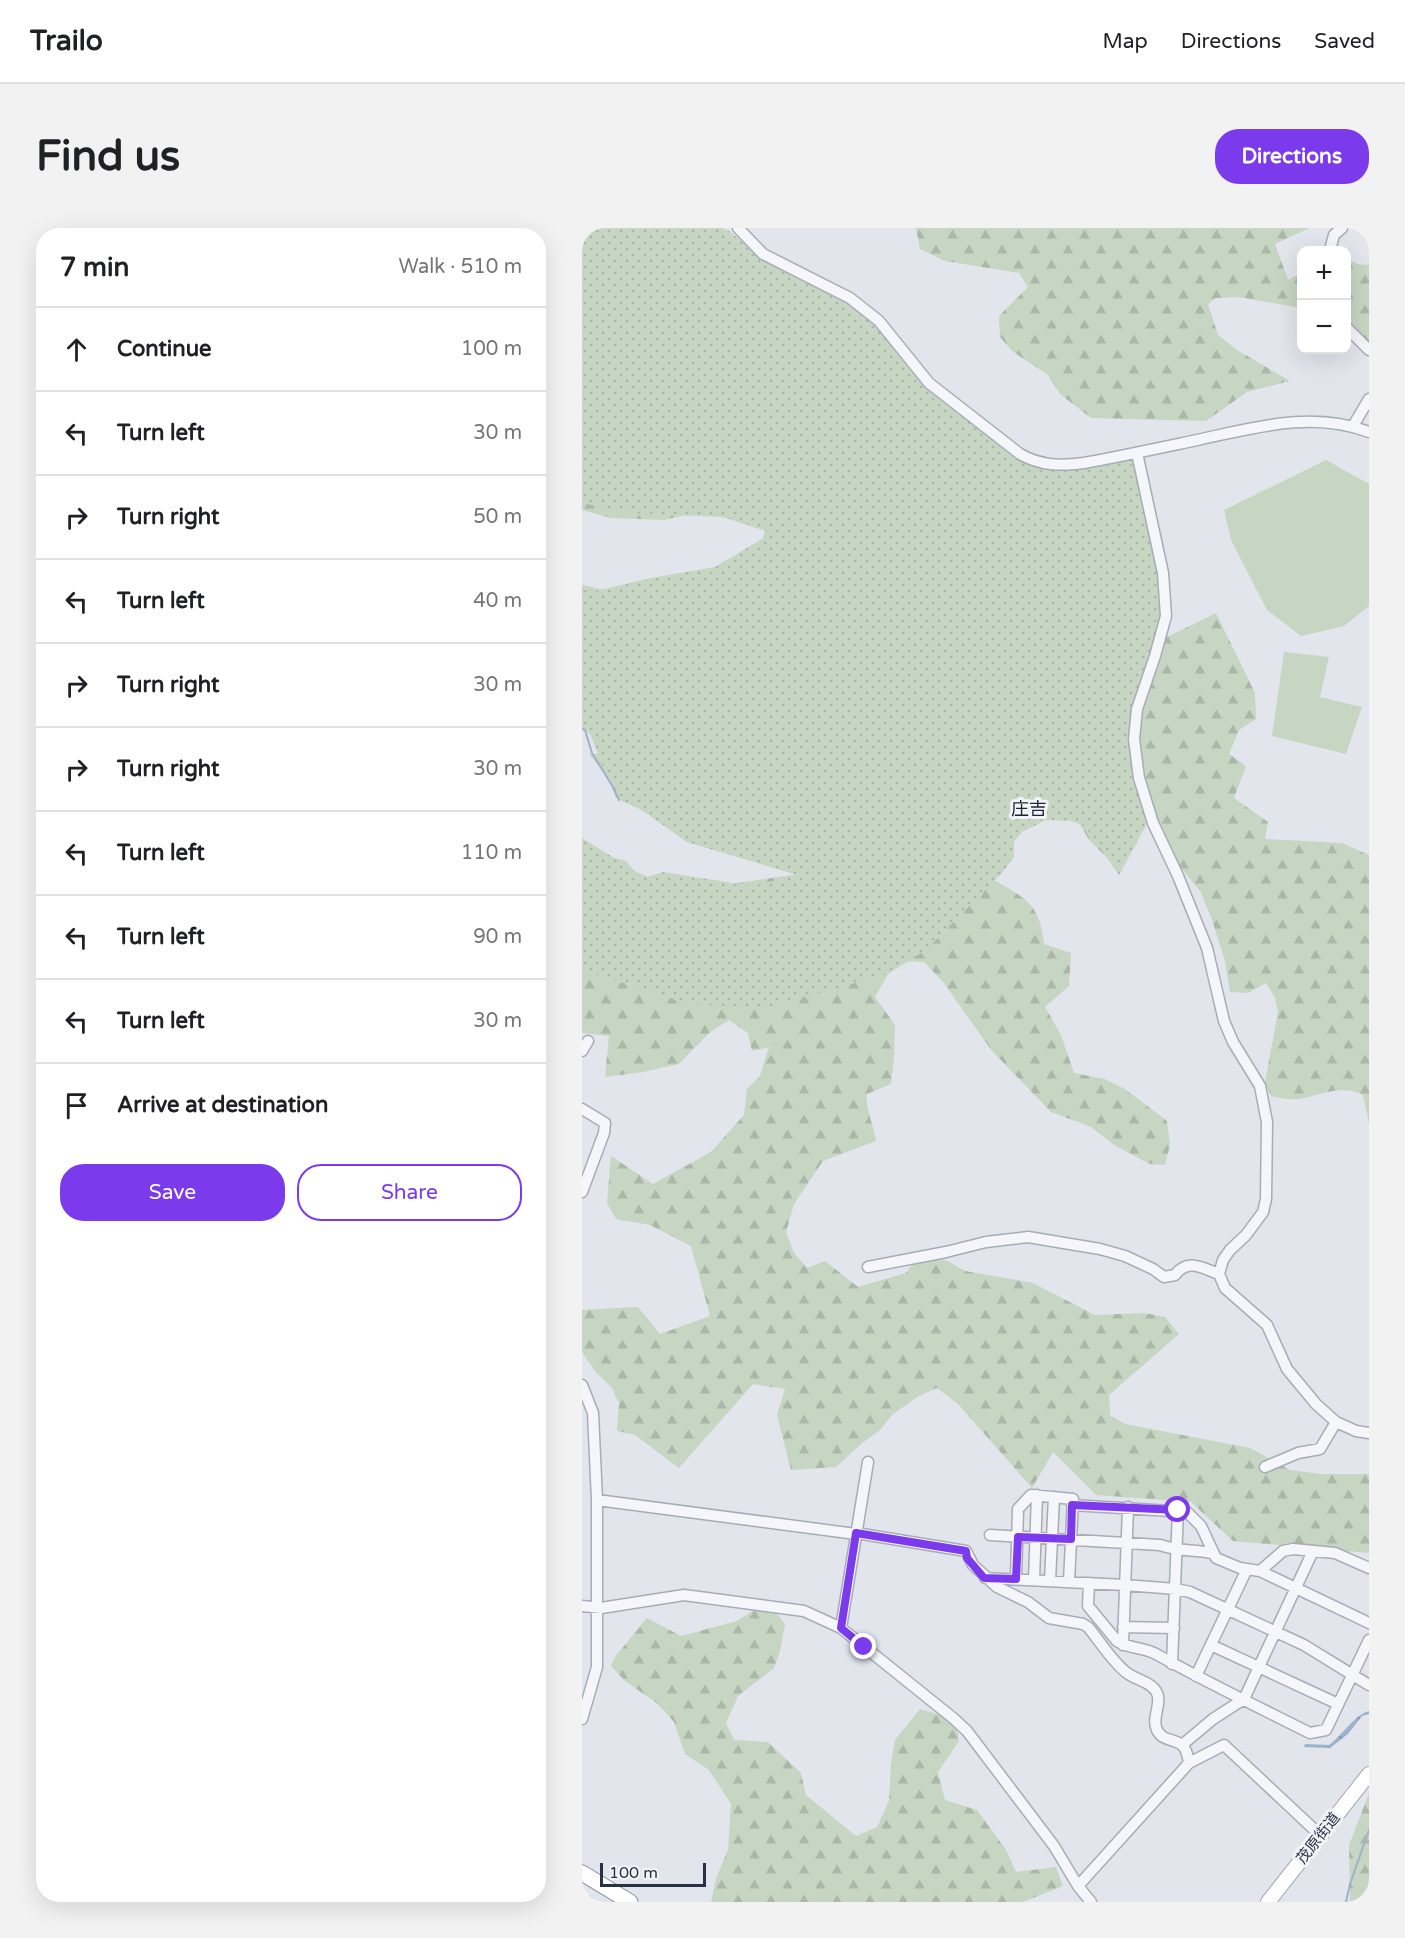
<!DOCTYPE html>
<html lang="en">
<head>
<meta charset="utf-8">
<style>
  :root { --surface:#fff; --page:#f2f2f2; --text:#202124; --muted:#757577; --line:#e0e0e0; --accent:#7c3aed }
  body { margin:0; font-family:"Varela Round","Noto Sans JP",sans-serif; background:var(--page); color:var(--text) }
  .controls { position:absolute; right:18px; top:18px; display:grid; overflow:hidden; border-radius:12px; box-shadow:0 6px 24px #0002 }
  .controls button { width:54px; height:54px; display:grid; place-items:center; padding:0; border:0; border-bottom:2px solid var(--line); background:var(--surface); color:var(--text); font:30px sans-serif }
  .scale { position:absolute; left:18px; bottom:15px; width:106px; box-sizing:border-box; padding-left:6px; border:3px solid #293244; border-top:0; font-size:16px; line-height:21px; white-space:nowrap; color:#293244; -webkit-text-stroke:4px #f2f4f8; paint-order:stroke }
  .stop { position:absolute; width:18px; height:18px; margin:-14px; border:4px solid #7c3aed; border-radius:50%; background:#fff }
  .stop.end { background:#7c3aed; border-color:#fff; box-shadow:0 2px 6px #0008 }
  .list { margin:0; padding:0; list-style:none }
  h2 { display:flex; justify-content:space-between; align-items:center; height:78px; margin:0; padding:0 24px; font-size:26px }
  h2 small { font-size:20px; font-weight:400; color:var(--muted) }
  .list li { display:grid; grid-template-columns:39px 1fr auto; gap:18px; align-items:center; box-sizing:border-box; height:84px; padding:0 24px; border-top:2px solid var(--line) }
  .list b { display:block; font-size:22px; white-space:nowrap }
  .list em { font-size:20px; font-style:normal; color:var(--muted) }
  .actions { display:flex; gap:12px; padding:18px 24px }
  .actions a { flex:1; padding:14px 0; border:2px solid var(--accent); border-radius:24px; text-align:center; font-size:21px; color:var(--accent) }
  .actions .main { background:var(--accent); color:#fff }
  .icon { flex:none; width:33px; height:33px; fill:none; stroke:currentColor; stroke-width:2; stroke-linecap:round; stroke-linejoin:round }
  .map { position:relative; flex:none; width:787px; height:1674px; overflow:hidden; border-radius:24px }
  header { display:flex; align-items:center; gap:36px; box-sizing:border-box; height:84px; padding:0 30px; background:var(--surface); border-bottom:2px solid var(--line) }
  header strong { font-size:28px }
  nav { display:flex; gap:33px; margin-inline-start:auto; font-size:21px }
  .intro { display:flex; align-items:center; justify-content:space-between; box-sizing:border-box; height:144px; padding:0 36px }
  h1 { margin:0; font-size:42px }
  .button { padding:15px 27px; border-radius:24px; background:var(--accent); color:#fff; font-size:21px; font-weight:700 }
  main { display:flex; gap:36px; padding:0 36px }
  aside { flex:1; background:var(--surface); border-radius:24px; box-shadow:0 6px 24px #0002 }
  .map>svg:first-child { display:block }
  .grass { fill:#c7d5c3 }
  .forest { fill:url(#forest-firs) }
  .park { fill:url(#park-dots) }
  .water { fill:url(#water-waves) }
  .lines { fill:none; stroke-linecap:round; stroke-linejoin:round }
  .stream { stroke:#9cb2cc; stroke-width:2 }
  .minor-casing { stroke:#a7acb6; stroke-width:13 }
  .major-casing { stroke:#a1a9b7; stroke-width:16 }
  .highway-casing { stroke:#8992a2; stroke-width:17 }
  .minor { stroke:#f5f6f9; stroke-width:10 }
  .major { stroke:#fff; stroke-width:14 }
  .highway { stroke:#fff; stroke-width:15 }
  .route { stroke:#7c3aed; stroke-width:8 }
  .labels { text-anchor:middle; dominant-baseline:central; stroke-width:6; stroke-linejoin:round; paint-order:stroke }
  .street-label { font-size:15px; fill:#293244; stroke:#f2f4f8 }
  .quarter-label { font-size:18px; fill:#1c2334; stroke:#f2f4f8 }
</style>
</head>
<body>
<header>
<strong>Trailo</strong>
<nav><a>Map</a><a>Directions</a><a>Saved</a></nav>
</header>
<div class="intro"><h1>Find us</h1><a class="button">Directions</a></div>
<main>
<aside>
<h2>7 min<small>Walk · 510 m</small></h2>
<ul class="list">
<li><svg class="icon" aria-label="ahead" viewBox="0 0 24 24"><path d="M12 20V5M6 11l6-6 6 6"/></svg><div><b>Continue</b></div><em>100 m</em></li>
<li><svg class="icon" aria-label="left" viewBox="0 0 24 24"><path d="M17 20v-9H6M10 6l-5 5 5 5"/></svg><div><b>Turn left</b></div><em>30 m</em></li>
<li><svg class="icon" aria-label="right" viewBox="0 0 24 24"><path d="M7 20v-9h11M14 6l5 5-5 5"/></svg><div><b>Turn right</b></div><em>50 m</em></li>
<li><svg class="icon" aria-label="left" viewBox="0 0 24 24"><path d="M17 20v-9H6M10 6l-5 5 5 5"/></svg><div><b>Turn left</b></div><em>40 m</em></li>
<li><svg class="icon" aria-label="right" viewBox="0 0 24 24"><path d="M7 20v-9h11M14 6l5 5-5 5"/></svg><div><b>Turn right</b></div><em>30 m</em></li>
<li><svg class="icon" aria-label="right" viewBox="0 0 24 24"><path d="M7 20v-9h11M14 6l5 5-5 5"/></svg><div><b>Turn right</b></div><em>30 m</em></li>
<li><svg class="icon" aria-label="left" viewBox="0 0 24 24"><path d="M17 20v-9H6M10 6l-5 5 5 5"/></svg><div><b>Turn left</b></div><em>110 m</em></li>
<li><svg class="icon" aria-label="left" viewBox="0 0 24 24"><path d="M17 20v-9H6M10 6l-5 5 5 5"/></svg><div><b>Turn left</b></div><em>90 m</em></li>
<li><svg class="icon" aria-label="left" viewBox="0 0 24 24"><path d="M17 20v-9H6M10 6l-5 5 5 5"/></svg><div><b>Turn left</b></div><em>30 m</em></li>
<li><svg class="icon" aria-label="arrive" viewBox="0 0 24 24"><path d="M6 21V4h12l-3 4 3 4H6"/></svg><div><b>Arrive at destination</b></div></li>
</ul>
<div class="actions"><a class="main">Save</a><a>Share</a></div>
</aside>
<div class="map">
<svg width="787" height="1674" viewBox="0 0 787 1674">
  <defs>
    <pattern id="forest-firs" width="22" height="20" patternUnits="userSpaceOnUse" patternTransform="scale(1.5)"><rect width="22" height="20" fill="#c7d5c3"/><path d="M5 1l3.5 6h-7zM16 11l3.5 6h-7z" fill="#abb7a9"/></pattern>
    <pattern id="park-dots" width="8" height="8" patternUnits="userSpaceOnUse" patternTransform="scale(1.5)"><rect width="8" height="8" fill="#c7d5c3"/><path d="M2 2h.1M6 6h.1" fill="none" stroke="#abb7a9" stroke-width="1.8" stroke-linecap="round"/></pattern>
    <pattern id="water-waves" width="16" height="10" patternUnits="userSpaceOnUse" patternTransform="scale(1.5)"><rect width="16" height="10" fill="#9cb2cc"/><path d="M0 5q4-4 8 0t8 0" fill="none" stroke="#7f91a7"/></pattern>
  </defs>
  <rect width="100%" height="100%" fill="#e2e5eb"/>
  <path class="grass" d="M 744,232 L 787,256 L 787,378 L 762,398 L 719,408 L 685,382 L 649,312 L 642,282 Z
    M 702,424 L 747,429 L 738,469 L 780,479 L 764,526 L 690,508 Z"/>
  <path class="forest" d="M 334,0 L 727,0 L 693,16 L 706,52 L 719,45 L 719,80 L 656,69 L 634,70 L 626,76 L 636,107 L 655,122 L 708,153 L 665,164 L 624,193 L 509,190 L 478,166 L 466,147 L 430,123 L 418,109 L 417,88 L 446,59 L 437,45 L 363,33 L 338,21 Z
    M 764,30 L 775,36 L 787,37 L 787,117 L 765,104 Z
    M 0,148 L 561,410 L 585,409 L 634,385 L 673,465 L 674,491 L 657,502 L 647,526 L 664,538 L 652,570 L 686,594 L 683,611 L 760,615 L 787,627 L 787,895 L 781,867 C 758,856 740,867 717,871 C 707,872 698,870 689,868 L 683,854 L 696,784 L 693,770 L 684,755 L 666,765 L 648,764 L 643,733 L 629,689 L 618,663 L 581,618 L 560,585 L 531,594 L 541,645 L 508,613 L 472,555 L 403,647 C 438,668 458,671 462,716 L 489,725 L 487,758 L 463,779 L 479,807 L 492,845 L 523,851 L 543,861 L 585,893 L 588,917 L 583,937 L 568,936 L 532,917 L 509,899 L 469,884 L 410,823 L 361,754 L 342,734 L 319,733 L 306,746 L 293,769 L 313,797 L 312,829 L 309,856 L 285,866 C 283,880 292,898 294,913 L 241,933 L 212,976 L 204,1004 L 212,1025 L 225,1040 L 243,1033 L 276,1059 L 324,1045 L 338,1025 L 366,1033 L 383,1043 L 451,1055 L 513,1087 L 562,1085 L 583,1089 L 597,1106 L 527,1167 L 528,1187 L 543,1196 L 668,1220 L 708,1242 L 739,1246 L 787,1246 L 787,1325 L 651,1313 L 609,1274 L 514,1267 L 471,1224 L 450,1260 L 376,1176 L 355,1160 L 337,1168 L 311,1186 L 298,1202 L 279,1216 L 254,1239 L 209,1242 L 195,1187 L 203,1161 L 171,1156 L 97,1240 L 53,1207 L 35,1203 L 37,1175 L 30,1160 L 13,1143 L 0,1124 L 0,1082 L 56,1079 L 78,1106 L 128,1088 L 109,1018 L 68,997 L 34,991 L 25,975 L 29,928 L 71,956 L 129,924 L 162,887 L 165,861 L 178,848 L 187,819 L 170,823 L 166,805 L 147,792 L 127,805 L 97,836 L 61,844 L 23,849 L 27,808 L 0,805 L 0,611 L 32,630 L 44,633 L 46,640 L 77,654 L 124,660 L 215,646 L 105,614 L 60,582 L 34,570 L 31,555 L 7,526 L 38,524 L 0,474 L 0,357 L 65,371 L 144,350 L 179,315 L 188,289 L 147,277 L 82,292 L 29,290 L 0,282 Z
    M 172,1382 L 195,1386 L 203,1396 L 198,1423 L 192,1440 L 156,1468 L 144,1495 L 152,1512 L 186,1514 L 219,1545 L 224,1567 L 274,1608 L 295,1599 L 307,1573 L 309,1536 L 313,1512 L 338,1481 L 374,1492 L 377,1513 L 356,1544 L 363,1572 L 395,1582 L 424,1622 L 434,1644 L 474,1639 L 481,1658 L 441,1674 L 129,1674 L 134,1650 L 146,1622 L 149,1576 L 127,1542 L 103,1526 L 92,1494 L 76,1476 L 43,1453 L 29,1438 L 33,1429 L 65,1390 L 99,1408 L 155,1393 Z
    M 787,1565 L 787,1674 L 768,1674 L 767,1617 Z"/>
  <path class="park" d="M 0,0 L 140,0 L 147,3 L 184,33 L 267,74 L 295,100 L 331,144 L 366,177 L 446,234 L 554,230 L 580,360 L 579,388 L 552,483 L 567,592 L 537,647 L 503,598 L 489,593 L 464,592 L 440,604 L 432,614 L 432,629 L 419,646 L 344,722 L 306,746 L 182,780 L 107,776 L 0,742 L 0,610 L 32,630 L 44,633 L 54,645 L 65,649 L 81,644 L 170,658 L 215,647 L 105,614 L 60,582 L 34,570 L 8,506 L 0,500 L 0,362 L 14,363 L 69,350 L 133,339 L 190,305 L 141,289 L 50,285 L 0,275 Z"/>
  <path class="water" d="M 787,1483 L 787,1486 L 780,1488 L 766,1506 L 748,1520 L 722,1519 L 723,1516 L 747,1517 C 761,1507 772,1487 787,1483 Z"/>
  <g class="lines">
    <path class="stream" d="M 0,501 L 3,502 L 10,525 L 31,559 L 37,572
      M 764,1674 L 768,1656 L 787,1602"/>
    <g class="minor-casing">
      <path id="minor" d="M 156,0 L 181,26 L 268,70 L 297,93 L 347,155 L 438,226 C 459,238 478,238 502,235 C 540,228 577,220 615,212 C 672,200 730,182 787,204
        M 748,22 L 752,7 L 760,0
        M 764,99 L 787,122
        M 771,198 L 787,171
        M 555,225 L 581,345 L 584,388 L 573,428 L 555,481 L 552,511 L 557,550 L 571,595 L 596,648 L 625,720 L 642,793 L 651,814 L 678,858 L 685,894 L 684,971 L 681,984 L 664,1007 L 648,1022 L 641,1032 L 637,1046 L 643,1060 L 685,1097 L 705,1141 L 734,1176 L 754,1194 L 774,1203 L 787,1205
        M 0,823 L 6,813
        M 0,881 L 23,895 L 22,905 L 0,964
        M 286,1039 L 364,1024 L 404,1014 L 446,1009 L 518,1021 L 543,1028 L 571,1041 L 582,1049 L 593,1047 C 606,1030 620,1040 637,1046
        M 0,1157 L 11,1185 L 15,1272 L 15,1439 L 0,1491
        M 683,1239 L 716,1225 L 738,1221 L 754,1194
        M 15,1272 L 274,1306
        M 490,1277 L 605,1284 L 619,1298 L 634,1330 L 658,1340 L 678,1343 L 701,1323 L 711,1321 L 753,1325 L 787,1340
        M 274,1305 L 384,1323 L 391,1337 L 415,1359 L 446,1374 L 467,1390 L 501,1396 L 506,1399 C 517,1412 531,1435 545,1445 C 554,1452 570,1454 575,1465 C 580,1477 569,1490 575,1502 C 581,1514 593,1510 601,1518 C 605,1522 606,1530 607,1535
        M 408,1307 L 578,1317 C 598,1324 610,1321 630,1325
        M 678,1343 L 787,1395
        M 403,1350 L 543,1357 L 594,1361 L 608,1364 L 722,1417 L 787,1457
        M 434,1351 L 436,1281 L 449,1267 L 491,1271 L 487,1354
        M 452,1352 L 455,1267
        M 468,1353 L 472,1269
        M 507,1355 L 506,1378 L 535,1413 C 547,1421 562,1419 574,1426 C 624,1454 676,1479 728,1505 L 744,1502 L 787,1412
        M 0,1378 L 19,1380 L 102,1367 L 222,1383 L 259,1400 L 371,1490 L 385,1503 L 472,1618 L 496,1658 L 509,1674
        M 541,1399 L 592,1400
        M 259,1400 L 286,1234
        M 541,1417 L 546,1279
        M 629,1417 L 756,1476
        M 590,1436 L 596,1282
        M 614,1448 L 665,1341
        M 600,1517 L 631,1491 L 662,1471 L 731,1323
        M 496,1658 L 607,1535 L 642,1517 L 738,1607
        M 0,1671 L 6,1674"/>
    </g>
    <g class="major-casing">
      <path id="major" d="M 686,1674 L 787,1546"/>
    </g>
    <g class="highway-casing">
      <path id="highway" d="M 0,1645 L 48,1674"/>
    </g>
    <use href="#minor" class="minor"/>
    <use href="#major" class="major"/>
    <use href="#highway" class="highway"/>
  </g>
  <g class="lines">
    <path class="route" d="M 282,1419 L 259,1400 L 274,1305 L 384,1323 L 385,1330 L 402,1350 L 434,1351 L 436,1309 L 489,1311 L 490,1277 L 596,1282"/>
  </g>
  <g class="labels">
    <g class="street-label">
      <text transform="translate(736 1610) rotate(-52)">茂原街道</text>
    </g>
    <g class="quarter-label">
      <text x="447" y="581">庄吉</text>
    </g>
  </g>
</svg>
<div class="controls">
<button>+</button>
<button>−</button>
</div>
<div class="scale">100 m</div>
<div class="stop" style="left:596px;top:1282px"></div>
<div class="stop end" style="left:282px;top:1419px"></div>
</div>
</main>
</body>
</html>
